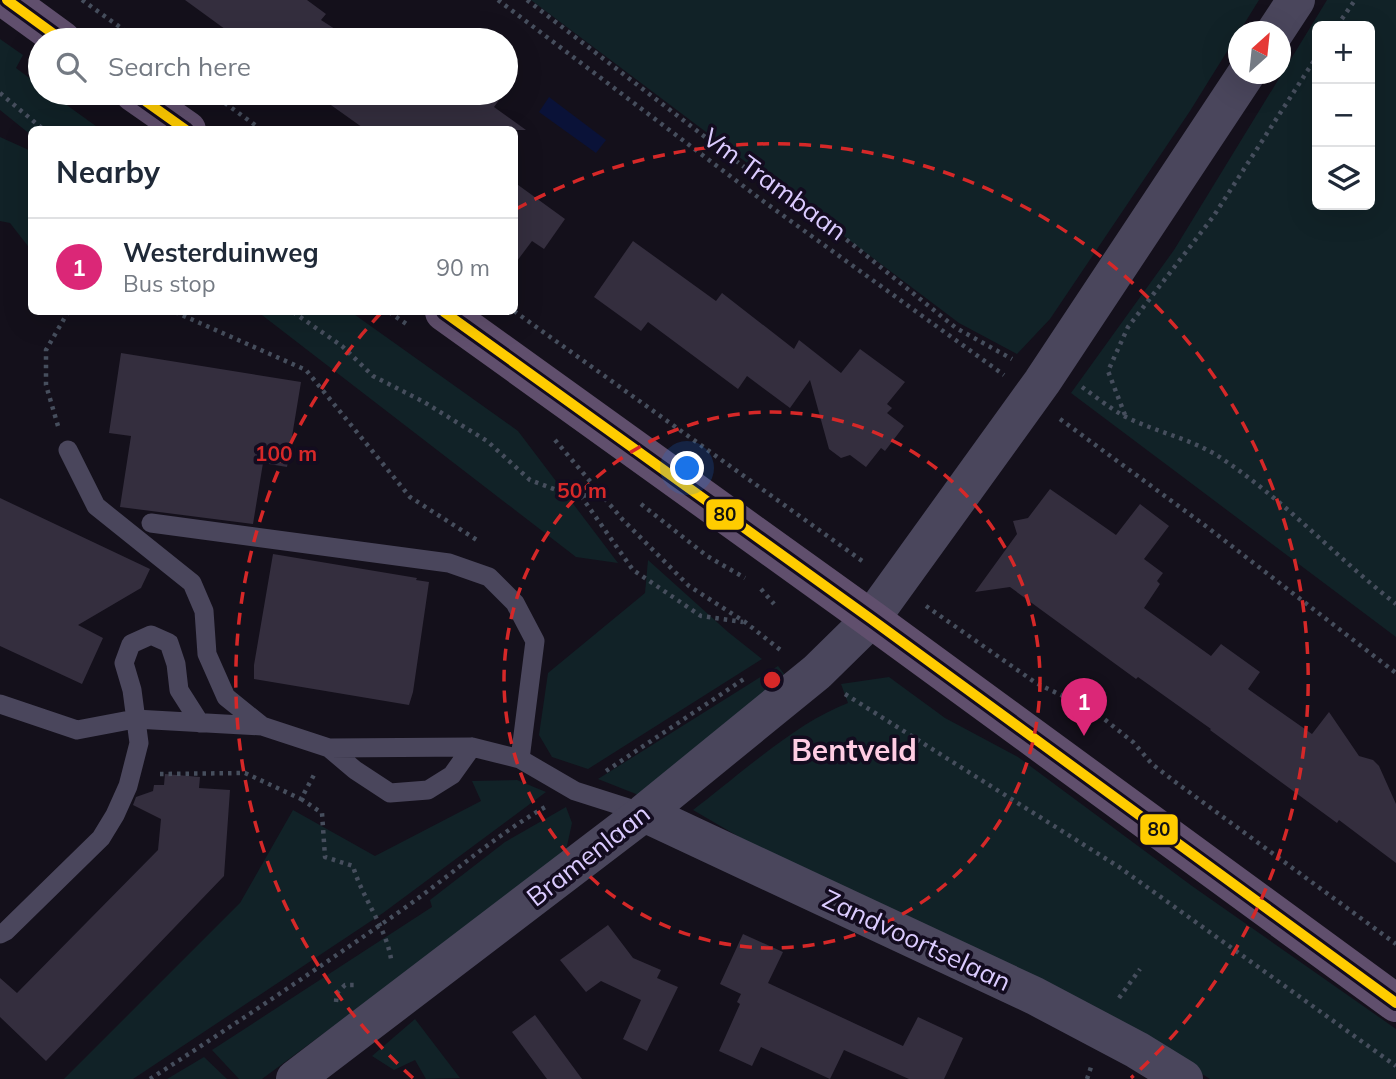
<!DOCTYPE html>
<html lang="en">
<head>
<meta charset="utf-8">
<style>
  :root { --surface:#fff; --page:#f6f6f7; --text:#1f2937; --muted:#747a83; --line:#e0e1e3; --accent:#db2777 }
  body { margin:0; font-family:Mulish,sans-serif; background:var(--page); color:var(--text) }
  .controls { position:absolute; right:21px; top:21px; display:grid; overflow:hidden; border-radius:10px; box-shadow:0 7px 28px #0002 }
  .controls button { width:63px; height:63px; display:grid; place-items:center; padding:0; border:0; border-bottom:2px solid var(--line); background:var(--surface); color:var(--text); font:35px sans-serif }
  .compass { position:absolute; left:1228px; top:21px; width:63px; height:63px; border-radius:50%; background:var(--surface); box-shadow:0 7px 28px #0002; rotate:27deg }
  .you { position:absolute; left:688px; top:469px; width:24px; height:24px; margin:-18px; border:5px solid #fff; border-radius:50%; background:#1a73e8; box-shadow:0 0 0 10px #1a73e833 }
  .badge { display:grid; place-items:center; width:46px; height:46px; border-radius:50%; background:var(--accent); color:#fff; font-size:23px; font-weight:700 }
  .pin { position:absolute; translate:-50% -58px; filter:drop-shadow(0 2px 4px #0008) }
  .pin::after { content:''; position:absolute; top:37px; width:24px; height:21px; background:inherit; clip-path:polygon(0 0,100% 0,50% 100%) }
  .list { margin:0; padding:0; list-style:none }
  h2 { display:flex; justify-content:space-between; align-items:center; height:91px; margin:0; padding:0 28px; font-size:30px }
  h2 small { font-size:23px; font-weight:400; color:var(--muted) }
  .list li { display:grid; grid-template-columns:46px 1fr auto; gap:21px; align-items:center; box-sizing:border-box; height:98px; padding:0 28px; border-top:2px solid var(--line) }
  .list b { display:block; font-size:26px; white-space:nowrap }
  .list p { margin:0; font-size:23px; white-space:nowrap; color:var(--muted) }
  .list em { font-size:23px; font-style:normal; color:var(--muted) }
  .icon { flex:none; width:38px; height:38px; fill:none; stroke:currentColor; stroke-width:2; stroke-linecap:round; stroke-linejoin:round }
  .map { position:relative; flex:none; width:1396px; height:1079px; overflow:hidden }
  .search { position:absolute; background:var(--surface); box-shadow:0 7px 28px #0002; left:28px; top:28px; width:490px; height:77px; display:flex; align-items:center; gap:18px; box-sizing:border-box; padding:0 24px; border-radius:38px; color:var(--muted); font-size:26px }
  .panel { position:absolute; background:var(--surface); box-shadow:0 7px 28px #0002; left:28px; top:126px; width:490px; height:189px; border-radius:10px }
  .map>svg:first-child { display:block }
  .green { fill:#112227; fill-rule:evenodd }
  .water { fill:#0a1238 }
  .building { fill:#342e3e }
  .lines { fill:none; stroke-linecap:round; stroke-linejoin:round }
  .path { stroke:#464e5d; stroke-width:4.5; stroke-dasharray:3.5 5; stroke-linecap:butt }
  .service { stroke:#4a465c; stroke-width:19 }
  .minor { stroke:#4a465c; stroke-width:38 }
  .primary { stroke:#604f6d; stroke-width:38 }
  .bus-1-casing { stroke:#130c1f; stroke-width:16 }
  .bus-1 { stroke:#fc0; stroke-width:10 }
  .ring { fill:none; stroke:#d62828; stroke-width:3.5; stroke-dasharray:12 9 }
  .labels { text-anchor:middle; dominant-baseline:central; stroke-width:7; stroke-linejoin:round; paint-order:stroke }
  .street-label { font-size:26px; fill:#dbcbff; stroke:#130c1f }
  .quarter-label { font-size:30px; font-weight:bold; fill:#ffcde3; stroke:#130c1f }
  .centre { fill:#d62828; stroke:#130c1f; stroke-width:3.5 }
  .ring-label { font-size:21px; text-anchor:middle; font-weight:bold; fill:#d62828; stroke:#130c1f; stroke-width:7; stroke-linejoin:round; paint-order:stroke }
  .line-badge { stroke:#130c1f; stroke-width:2.5 }
  .pale-badge-label { font-size:19px; text-anchor:middle; font-weight:bold; fill:#111 }
</style>
</head>
<body>
<div class="map">
<svg width="1396" height="1079" viewBox="0 0 1396 1079">
  <rect width="100%" height="100%" fill="#14101b"/>
  <path class="green" d="M 531,0 L 1259,0 L 1190,111 L 1050,319 L 1017,354 L 959,323 Z
    M 1327,0 L 1396,0 L 1396,637 L 1071,393 L 1174,250 ZM 1370,26 L 1370,205 L 1317,205 L 1317,26 Z
    M 0,39 L 23,55 L 16,68 L 40,86 L 40,93 L 50,93 L 100,129 L 32,130 L 31,135 L 0,110 Z
    M 0,137 L 31,151 L 31,250 L 10,223 L 0,221 Z
    M 258,312 L 351,312 L 518,431 L 618,563 L 576,557 Z
    M 648,560 L 728,632 L 762,659 L 588,769 L 552,757 L 539,735 L 548,673 L 645,593 Z
    M 778,666 L 788,679 L 641,796 L 598,779 Z
    M 889,677 L 945,718 L 1018,757 L 1192,886 L 1396,1029 L 1396,1079 L 1210,1079 L 1144,1038 L 780,861 L 693,810 C 738,776 795,723 848,703 L 841,684 Z
    M 517,780 L 546,792 L 383,913 L 133,1079 L 64,1079 L 240,903 L 293,810 L 375,856 L 481,801 L 472,781 Z
    M 566,807 L 572,823 L 565,855 L 262,1079 L 239,1079 L 212,1050 L 432,907 L 430,900 L 505,842 Z
    M 415,1019 L 460,1078 L 426,1079 L 415,1060 L 394,1070 L 372,1056 Z
    M 204,1057 L 227,1079 L 167,1079 Z"/>
  <path class="water" d="M 549,97 L 606,140 L 596,153 L 539,112 Z"/>
  <path class="building" d="M 185,0 L 307,0 L 326,14 L 321,20 L 352,40 L 240,40 Z
    M 314,93 L 504,93 L 494,107 L 526,130 L 366,130 Z
    M 514,182 L 565,219 L 544,249 L 532,241 L 514,265 Z
    M 633,241 L 716,301 L 722,293 L 794,349 L 799,340 L 841,373 L 860,349 L 905,382 L 887,404 L 892,408 L 887,413 L 904,426 L 885,451 L 881,448 L 866,467 L 850,455 L 841,458 L 829,449 L 810,380 L 790,408 L 747,376 L 738,389 L 648,322 L 641,331 L 594,297 Z
    M 121,353 L 301,382 L 287,467 L 263,463 L 253,524 L 120,507 L 131,436 L 109,433 Z
    M 1050,489 L 1116,535 L 1140,504 L 1169,526 L 1144,559 L 1163,573 L 1157,581 L 1160,584 L 1144,608 L 1211,656 L 1221,644 L 1260,672 L 1248,689 L 1312,734 L 1329,712 L 1359,756 L 1373,760 L 1379,766 L 1396,804 L 1396,863 L 1339,820 L 1337,823 L 1210,730 L 1211,729 L 1138,677 L 1136,679 L 1010,587 L 975,592 L 1017,534 L 1013,521 L 1028,518 Z
    M 0,498 L 150,569 L 141,588 L 78,625 L 103,638 L 82,684 L 0,646 Z
    M 273,554 L 417,578 L 416,580 L 429,582 L 413,692 L 409,705 L 254,679 L 254,665 Z
    M 165,774 L 200,777 L 199,788 L 230,790 L 224,876 L 46,1061 L 0,1017 L 0,978 L 17,993 L 158,850 L 161,819 L 133,805 L 136,797 L 153,791 L 154,785 L 164,785 Z
    M 608,925 L 633,958 L 661,970 L 657,978 L 678,987 L 647,1051 L 623,1039 L 641,1000 L 601,981 L 586,992 L 560,960 Z
    M 743,934 L 783,952 L 768,983 L 903,1046 L 918,1017 L 963,1038 L 944,1079 L 909,1079 L 844,1050 L 830,1079 L 761,1047 L 752,1066 L 719,1051 L 740,1004 L 737,1002 L 741,994 L 720,984 Z
    M 535,1015 L 582,1079 L 547,1079 L 512,1032 Z"/>
  <g class="lines">
    <path class="path" d="M 82,0 L 138,40
      M 498,0 L 763,201 L 1004,375
      M 527,0 L 787,200 L 821,219 L 956,328 L 1012,359
      M 1337,26 L 1355,0
      M 0,93 L 44,130
      M 86,93 L 99,102
      M 211,93 L 262,130
      M 514,311 L 865,563
      M 175,312 L 306,370 L 410,497 L 480,542
      M 293,312 L 342,346 L 373,376 L 424,402 L 487,441 L 530,480 L 567,494 L 605,497
      M 389,312 L 408,325
      M 1082,387 C 1096,397 1111,409 1126,417 C 1158,433 1194,439 1224,460 C 1286,502 1337,558 1396,604
      M 1125,415 L 1108,371 L 1128,327 L 1213,217 L 1317,56
      M 1060,419 L 1207,527 L 1396,673
      M 58,426 L 46,385 L 46,350 L 68,312
      M 555,440 L 623,520 L 689,586 L 745,622 L 783,652
      M 581,496 L 633,570 L 701,616 L 743,622
      M 641,504 L 707,556 L 745,578
      M 761,589 L 774,604
      M 926,606 L 1036,683 L 1094,711 L 1133,742 L 1152,764 L 1174,781 L 1396,944
      M 845,694 L 1119,867 L 1396,1066
      M 606,771 L 744,679
      M 160,774 L 245,773 L 301,799 L 315,773
      M 301,799 L 322,813 L 325,857 L 353,866 C 362,898 386,927 391,959
      M 1119,998 L 1140,969
      M 336,1002 L 337,993 L 345,985 L 355,985
      M 150,1079 C 234,1025 317,969 399,912 C 449,877 494,836 547,806
      M 1087,1079 L 1091,1067"/>
    <path class="service" d="M 68,450 L 96,506 L 192,583 L 204,611 L 207,654 L 226,697 L 262,726
      M 151,523 L 449,563 L 489,577 L 515,603 L 535,641 L 520,759
      M 0,704 L 77,730 L 135,719 L 262,726 L 329,748 L 472,747 L 520,759 L 575,791 L 644,813
      M 329,748 L 355,770 L 390,793 L 428,790 L 452,775 L 472,747
      M 0,934 L 6,931 L 101,838 L 115,815 L 128,786 L 139,743 L 132,690 L 124,663 L 131,644 L 151,635 L 169,643 L 176,664 L 179,690 L 200,723"/>
    <path class="minor" d="M 1275,32 L 1296,0
      M 644,813 L 1035,996 L 1137,1050 L 1184,1079
      M 295,1079 L 644,813 L 817,672 L 871,619 L 1042,382 L 1246,74"/>
    <path class="primary" d="M 7,0 L 62,40
      M 134,93 L 187,130
      M 444,312 L 871,619 L 1396,1003"/>
    <g class="bus-1-casing">
      <path id="bus-1" d="M 7,0 L 62,40
        M 134,93 L 186,130
        M 444,312 L 871,619 L 1396,1003"/>
    </g>
    <use href="#bus-1" class="bus-1"/>
  </g>
  <g class="ring">
    <circle cx="772" cy="680" r="268"/>
    <path d="M413 1078A536 536 0 0 1 380 314M516 209A536 536 0 0 1 1131 1078"/>
  </g>
  <g class="labels">
    <g class="street-label">
      <text transform="translate(775 184) rotate(36)">Vm Trambaan</text>
      <text transform="translate(588 855) rotate(-38)">Bramenlaan</text>
      <text transform="translate(917 940) rotate(25)">Zandvoortselaan</text>
    </g>
    <g class="quarter-label">
      <text x="854" y="750">Bentveld</text>
    </g>
  </g>
  <circle cx="772" cy="680" r="10" class="centre"/>
  <g class="ring-label">
    <text x="286" y="461">100 m</text>
    <text x="582" y="498">50 m</text>
  </g>
  <g class="line-badge">
    <rect x="705" y="498" width="40" height="33" rx="7" fill="#fc0"/>
    <rect x="1139" y="813" width="40" height="33" rx="7" fill="#fc0"/>
  </g>
  <g class="pale-badge-label">
    <text x="725" y="521">80</text>
    <text x="1159" y="836">80</text>
  </g>
</svg>
<div class="controls">
<button>+</button>
<button>−</button>
<button><svg class="icon" aria-label="layers" viewBox="0 0 24 24"><path d="M12 4l9 5-9 5-9-5zM3 14l9 5 9-5"/></svg></button>
</div>
<svg class="compass" viewBox="-18 -18 36 36"><path d="M0-13l5 13h-10z" fill="#e53935"/><path d="M0 13l5-13h-10z" fill="#747a83"/></svg>
<div class="you"></div>
<div class="pin badge" style="left:1084px;top:736px">1</div>
<div class="search"><svg class="icon" aria-label="search" viewBox="0 0 24 24"><circle cx="10" cy="10" r="6"/><path d="M15 15l6 6"/></svg>Search here</div>
<section class="panel">
<h2>Nearby<small></small></h2>
<ul class="list">
<li><span class="badge">1</span><div><b>Westerduinweg</b><p>Bus stop</p></div><em>90 m</em></li>
</ul>
</section>
</div>
</body>
</html>
